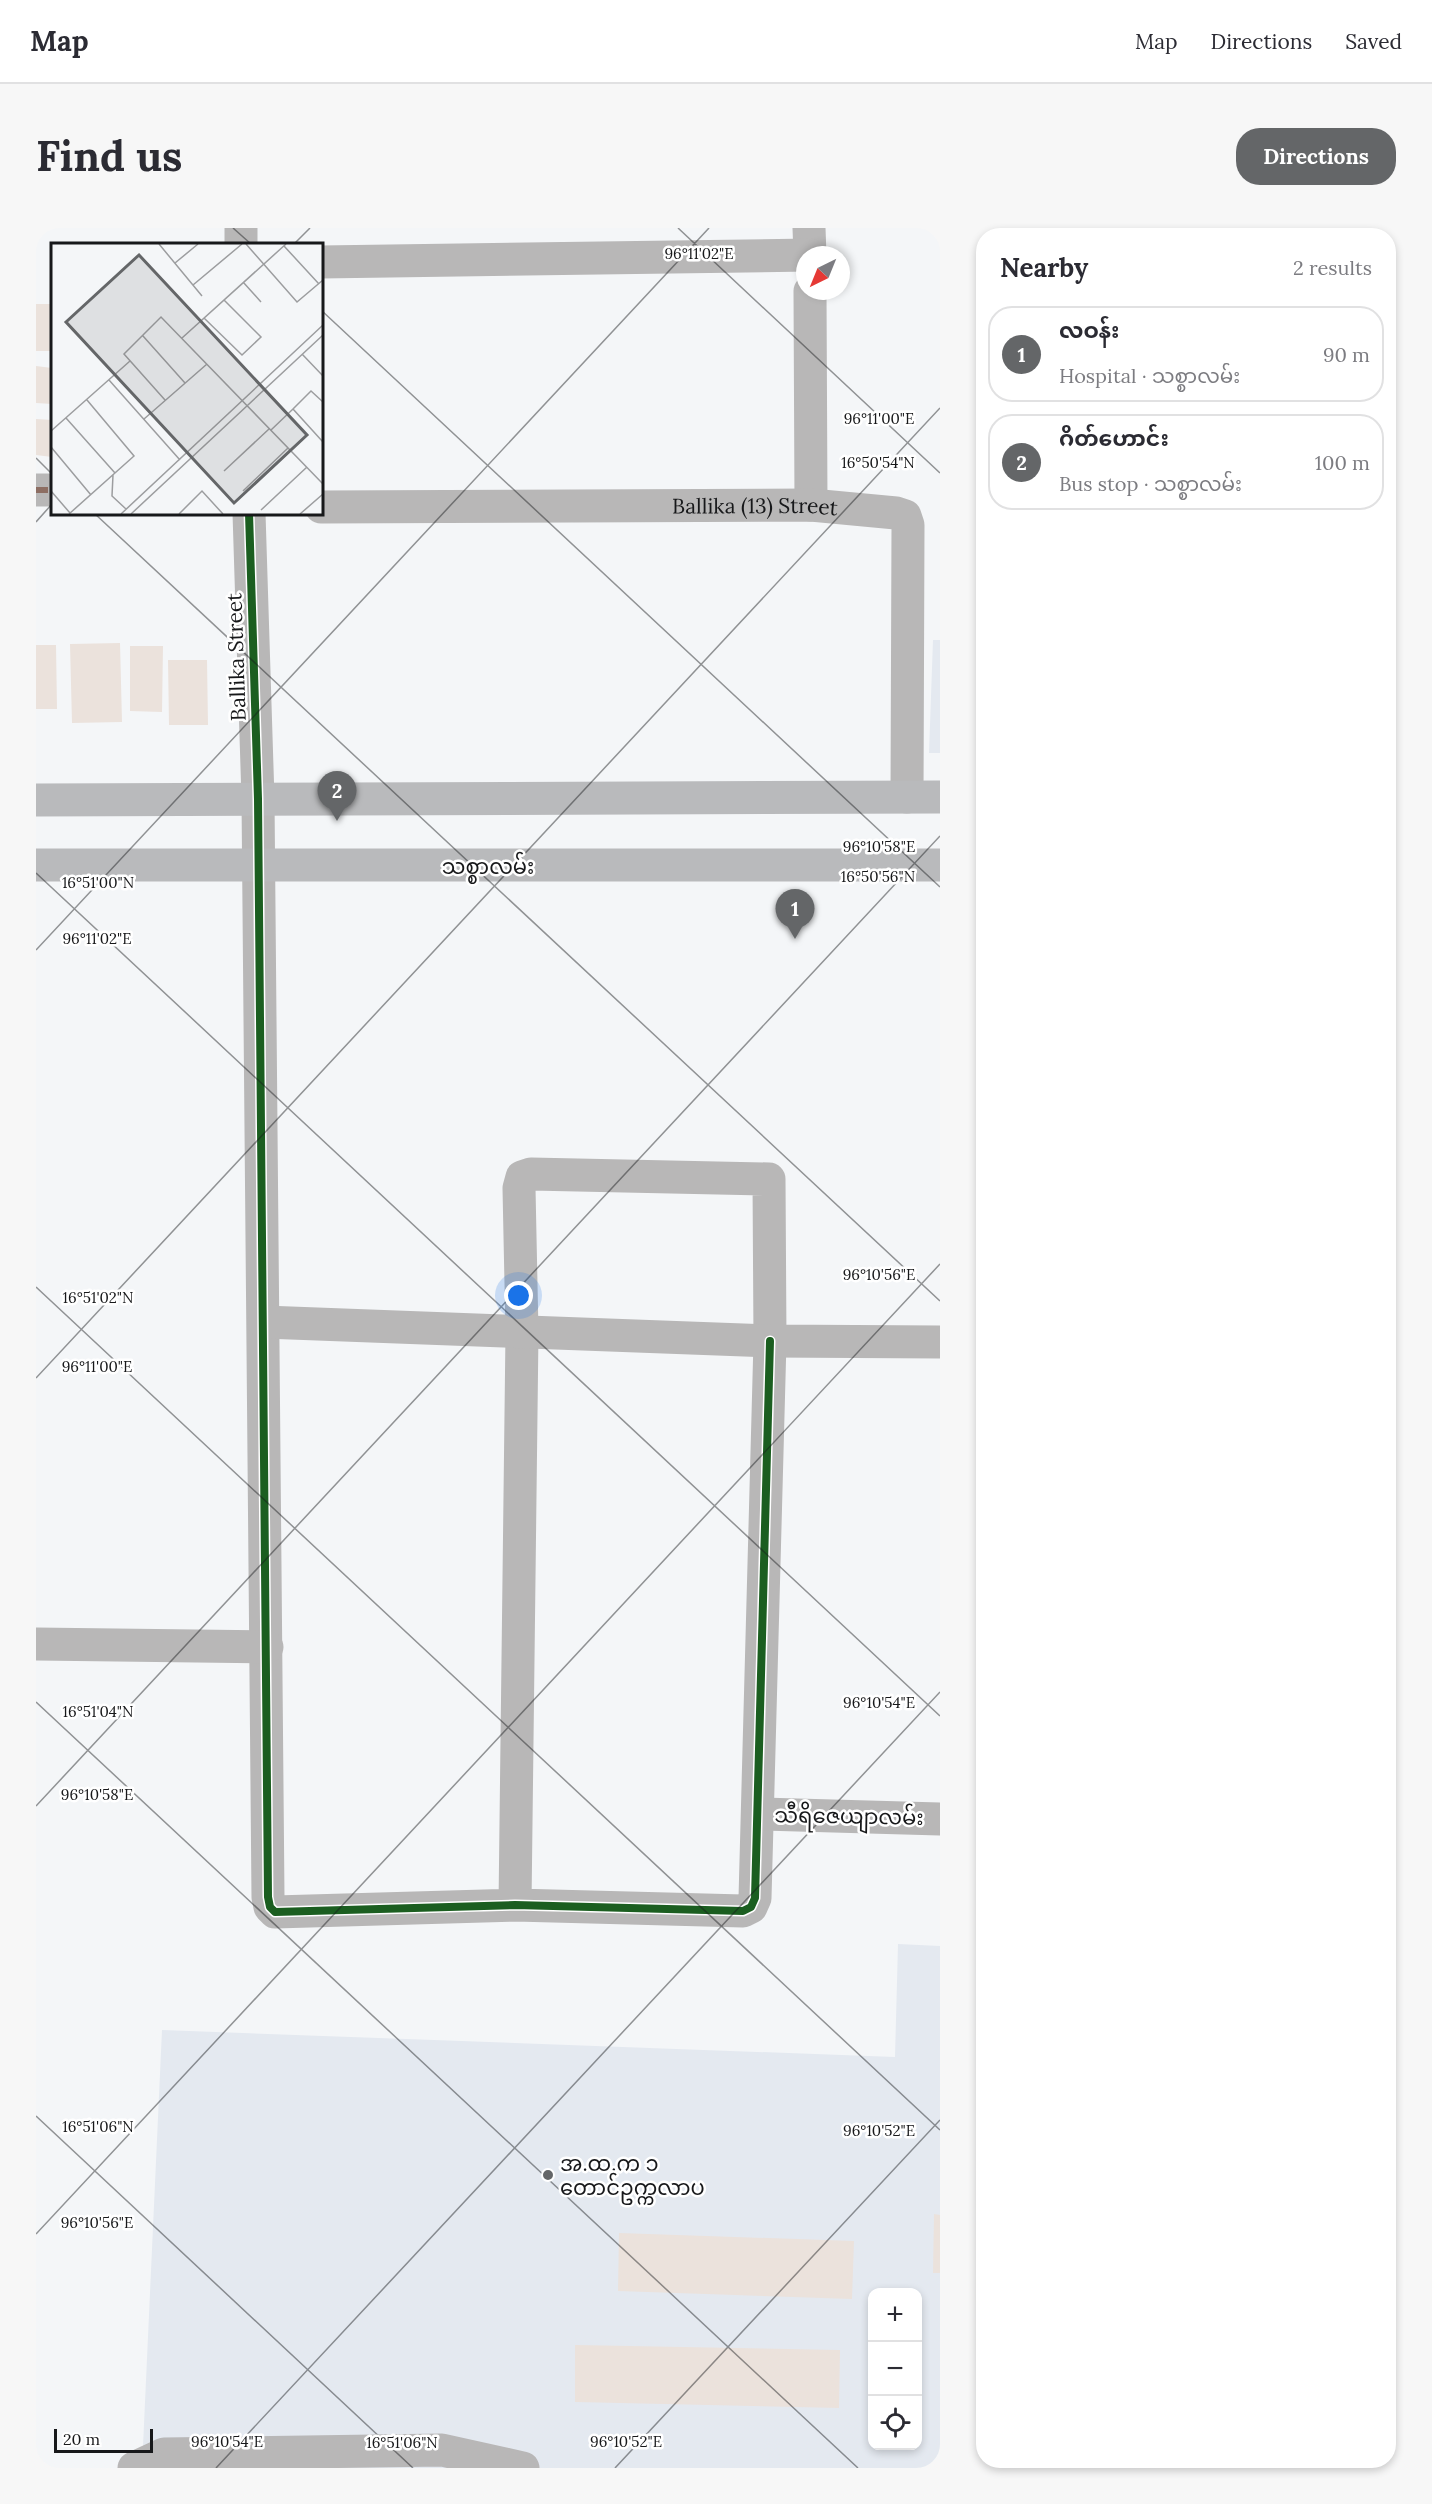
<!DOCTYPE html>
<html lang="en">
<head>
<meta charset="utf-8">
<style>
  :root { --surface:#fff; --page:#f7f7f7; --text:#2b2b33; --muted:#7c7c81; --line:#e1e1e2; --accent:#646668 }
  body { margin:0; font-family:Lora,"Noto Sans Myanmar",serif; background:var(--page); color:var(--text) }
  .controls { position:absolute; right:18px; bottom:18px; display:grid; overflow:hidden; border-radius:12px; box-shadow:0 3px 9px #0003 }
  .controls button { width:54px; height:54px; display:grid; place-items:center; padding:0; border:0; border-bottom:2px solid var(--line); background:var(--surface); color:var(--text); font:30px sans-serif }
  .compass { position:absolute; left:760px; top:18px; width:54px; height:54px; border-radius:50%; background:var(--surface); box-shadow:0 3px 9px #0003; rotate:223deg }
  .scale { position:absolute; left:18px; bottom:15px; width:99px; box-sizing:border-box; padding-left:6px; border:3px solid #17181a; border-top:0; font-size:16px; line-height:21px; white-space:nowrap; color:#17181a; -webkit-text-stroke:4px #fff; paint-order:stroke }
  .you { position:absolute; left:483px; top:1068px; width:21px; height:21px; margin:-15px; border:4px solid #fff; border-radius:50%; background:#1a73e8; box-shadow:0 0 0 9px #1a73e833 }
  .badge { display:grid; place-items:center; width:39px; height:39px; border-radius:50%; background:var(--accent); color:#fff; font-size:20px; font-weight:700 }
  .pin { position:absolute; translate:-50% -50px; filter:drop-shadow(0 2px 3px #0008) }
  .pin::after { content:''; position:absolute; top:32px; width:21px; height:18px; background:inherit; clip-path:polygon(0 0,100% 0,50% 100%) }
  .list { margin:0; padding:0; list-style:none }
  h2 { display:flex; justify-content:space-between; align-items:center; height:78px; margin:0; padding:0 24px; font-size:26px }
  h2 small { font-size:20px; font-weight:400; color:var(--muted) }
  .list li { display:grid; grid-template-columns:39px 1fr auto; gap:18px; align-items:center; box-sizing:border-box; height:96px; margin:0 12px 12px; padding:0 12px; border:2px solid var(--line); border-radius:24px }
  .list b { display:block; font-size:22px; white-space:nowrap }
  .list p { margin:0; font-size:20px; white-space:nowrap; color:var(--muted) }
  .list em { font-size:20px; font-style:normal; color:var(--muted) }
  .icon { flex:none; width:33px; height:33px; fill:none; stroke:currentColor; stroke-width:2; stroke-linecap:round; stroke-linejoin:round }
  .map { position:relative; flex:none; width:904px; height:2240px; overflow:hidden; border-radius:24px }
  header { display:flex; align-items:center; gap:36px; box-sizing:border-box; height:84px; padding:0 30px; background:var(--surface); border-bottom:2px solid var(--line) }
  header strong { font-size:28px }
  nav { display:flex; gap:33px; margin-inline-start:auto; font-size:21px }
  .intro { display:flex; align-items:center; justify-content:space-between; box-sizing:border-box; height:144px; padding:0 36px }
  h1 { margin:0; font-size:42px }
  .button { padding:15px 27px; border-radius:24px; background:var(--accent); color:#fff; font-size:21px; font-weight:700 }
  main { display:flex; gap:36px; padding:0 36px }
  aside { flex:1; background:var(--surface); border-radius:24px; box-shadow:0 3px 9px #0003 }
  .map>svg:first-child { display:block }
  .built { fill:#e4e9f0; fill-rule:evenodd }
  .building { fill:#ebe2dc }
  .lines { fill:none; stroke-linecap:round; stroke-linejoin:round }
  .minor { stroke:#b8b7b7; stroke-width:33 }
  .major { stroke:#b9babc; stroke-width:33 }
  .quiet { stroke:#8d6e63; stroke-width:6; stroke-dasharray:12 6; stroke-linecap:butt }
  .cycleway-casing { stroke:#fff; stroke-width:11 }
  .cycleway { stroke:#1b5e20; stroke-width:8 }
  .ticks { fill:none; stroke:#17181a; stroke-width:1.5; stroke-opacity:0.45 }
  .poi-dot { fill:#646668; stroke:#fff; stroke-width:2 }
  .labels { text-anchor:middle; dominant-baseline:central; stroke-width:5; stroke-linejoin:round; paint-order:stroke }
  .street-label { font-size:21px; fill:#17181a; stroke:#fff }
  .poi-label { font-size:21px; fill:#17181a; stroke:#fff; text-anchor:start }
  .inset-road { fill:none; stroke:#9c9d9f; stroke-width:1.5 }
  .view { fill:#646668; fill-opacity:0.15; stroke:#646668; stroke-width:3 }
  .inset-edge { fill:none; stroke:#17181a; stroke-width:3 }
  .ticks-label { font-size:15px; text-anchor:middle; fill:#17181a; stroke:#fff; stroke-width:5; stroke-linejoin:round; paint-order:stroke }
</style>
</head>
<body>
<header>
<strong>Map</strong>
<nav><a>Map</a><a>Directions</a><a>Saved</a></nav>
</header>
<div class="intro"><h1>Find us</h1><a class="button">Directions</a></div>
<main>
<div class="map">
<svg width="904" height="2240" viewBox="0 0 904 2240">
  <rect width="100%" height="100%" fill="#f4f6f8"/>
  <path class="built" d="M 897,412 L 904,412 L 904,525 L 893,525 Z
    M 862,1716 L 904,1718 L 904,2240 L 106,2240 L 126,1802 L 859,1829 ZM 836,2064 L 882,2064 L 882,2218 L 836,2218 Z"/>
  <path class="building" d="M 0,76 L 16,76 L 16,123 L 0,123 Z
    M 0,138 L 16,140 L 16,176 L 0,175 Z
    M 0,191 L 16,192 L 16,229 L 0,227 Z
    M 84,415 L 86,494 L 36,495 L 34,416 Z
    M 0,417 L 20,417 L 21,481 L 0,481 Z
    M 94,418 L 127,418 L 126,484 L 94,483 Z
    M 132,432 L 171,432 L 172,497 L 133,497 Z
    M 898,1986 L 904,1987 L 904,2045 L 897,2045 Z
    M 583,2005 L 818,2013 L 816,2071 L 582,2063 Z
    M 539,2117 L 804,2122 L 803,2180 L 539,2174 Z"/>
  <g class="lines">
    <g class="minor">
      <path d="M 205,0 L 205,16"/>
      <path d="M 773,0 L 774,27"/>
      <path d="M 285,34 L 774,27"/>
      <path d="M 774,63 L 775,277"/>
      <path d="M 0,262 L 16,262"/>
      <path id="s1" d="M 285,279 L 775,277 L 860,285 L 869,288 L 872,297 L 871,569"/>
      <path d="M 213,285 L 222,571 L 232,1669 L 234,1679 L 239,1684 L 479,1677 L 707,1683 L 715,1679 L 719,1670 L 734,1113 L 733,951 L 495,946 L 486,949 L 483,960 L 486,1104 L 479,1677"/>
      <path d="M 228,1094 L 734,1113 L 904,1114"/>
      <path d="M 0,1416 L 231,1419"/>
      <path d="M 722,1586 L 904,1591"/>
      <path d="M 98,2240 L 128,2226 L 406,2222 L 487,2240"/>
    </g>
    <path class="major" d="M 0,572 L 904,569
      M 0,637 L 904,637"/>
    <path class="quiet" d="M 0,262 L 16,262"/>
    <g class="cycleway-casing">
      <path id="cycleway" d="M 213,285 L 222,571 L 232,1669 L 234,1679 L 239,1684 L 479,1677 L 707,1683 L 715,1679 L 719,1670 L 734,1113"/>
    </g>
    <use href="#cycleway" class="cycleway"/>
  </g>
  <path class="ticks" d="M 197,0 L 215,16M 642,0 L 904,245M 258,16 L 274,0M 285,82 L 904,659M 0,230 L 16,246M 58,285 L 904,1073M 0,294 L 16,276M 0,645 L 904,1488M 0,722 L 673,0M 0,1059 L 904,1902M 0,1150 L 904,180M 0,1474 L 822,2240M 0,1578 L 904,608M 0,1888 L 377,2240M 0,2006 L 904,1036M 180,2240 L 904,1464M 579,2240 L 904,1892"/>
  <circle class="poi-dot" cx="512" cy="1947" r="6"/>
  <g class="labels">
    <g class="street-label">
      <text stroke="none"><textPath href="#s1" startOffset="434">Ballika (13) Street</textPath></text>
      <text transform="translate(200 429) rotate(-92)">Ballika Street</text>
      <text x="452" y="638">သစ္စာလမ်း</text>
      <text transform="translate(813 1588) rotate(1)">သီရိဇေယျာလမ်း</text>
    </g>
    <g class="poi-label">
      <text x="524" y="1935">အ.ထ.က ၁<tspan x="524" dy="24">တောင်ဥက္ကလာပ</tspan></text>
    </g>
  </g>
  <g transform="translate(15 15)">
    <rect width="272" height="272" fill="#f4f6f8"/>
    <path class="inset-road" d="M 108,1 L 151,53M 195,1 L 246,59 L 272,37M 233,3 L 268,41M 124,20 L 147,1M 192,39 L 210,59M 142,42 L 191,1M 153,75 L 191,112 L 210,94 L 173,57M 92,93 L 134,140M 131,95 L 235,1M 251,111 L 272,133M 58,137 L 129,217M 114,157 L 73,111 L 110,74 L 272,241M 272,159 L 260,148 L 242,166 L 272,199M 15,175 L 64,230M 93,176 L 156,121M 220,187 L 242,166M 0,188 L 79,118M 0,204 L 40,252M 173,228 L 218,186M 62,232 L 61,253 L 75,266M 0,248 L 19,270M 192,248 L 237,205M 210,267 L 256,224M 18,271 L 83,213 L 36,157M 70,271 L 272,82M 80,271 L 272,92M 128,271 L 151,248 L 172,271M 249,271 L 272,251"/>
    <path class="view" d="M 88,12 L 256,192 L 183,260 L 15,79 Z"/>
    <rect width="272" height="272" class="inset-edge"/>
  </g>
  <g class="ticks-label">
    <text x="663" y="31">96°11'02"E</text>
    <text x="843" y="196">96°11'00"E</text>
    <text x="842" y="240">16°50'54"N</text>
    <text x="843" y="624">96°10'58"E</text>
    <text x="842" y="654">16°50'56"N</text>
    <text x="62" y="660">16°51'00"N</text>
    <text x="61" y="716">96°11'02"E</text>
    <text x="843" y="1052">96°10'56"E</text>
    <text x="62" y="1075">16°51'02"N</text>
    <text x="61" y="1144">96°11'00"E</text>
    <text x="843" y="1480">96°10'54"E</text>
    <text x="62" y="1489">16°51'04"N</text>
    <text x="61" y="1572">96°10'58"E</text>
    <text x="62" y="1904">16°51'06"N</text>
    <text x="843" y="1908">96°10'52"E</text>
    <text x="61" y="2000">96°10'56"E</text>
    <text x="191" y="2219">96°10'54"E</text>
    <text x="590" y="2219">96°10'52"E</text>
    <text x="366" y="2220">16°51'06"N</text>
  </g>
</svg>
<div class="controls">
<button>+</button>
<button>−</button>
<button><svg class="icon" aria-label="locate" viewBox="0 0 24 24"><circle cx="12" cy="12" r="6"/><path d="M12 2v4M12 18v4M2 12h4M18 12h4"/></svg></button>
</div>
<svg class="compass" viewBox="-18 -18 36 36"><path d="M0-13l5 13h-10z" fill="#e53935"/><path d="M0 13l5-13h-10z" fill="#7c7c81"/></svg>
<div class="scale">20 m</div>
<div class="you"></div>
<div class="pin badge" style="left:759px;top:711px">1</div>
<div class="pin badge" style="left:301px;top:593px">2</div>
</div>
<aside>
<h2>Nearby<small>2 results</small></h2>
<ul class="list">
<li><span class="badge">1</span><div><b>လဝန်း</b><p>Hospital · သစ္စာလမ်း</p></div><em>90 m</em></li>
<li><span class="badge">2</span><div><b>ဂိတ်ဟောင်း</b><p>Bus stop · သစ္စာလမ်း</p></div><em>100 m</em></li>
</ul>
</aside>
</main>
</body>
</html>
